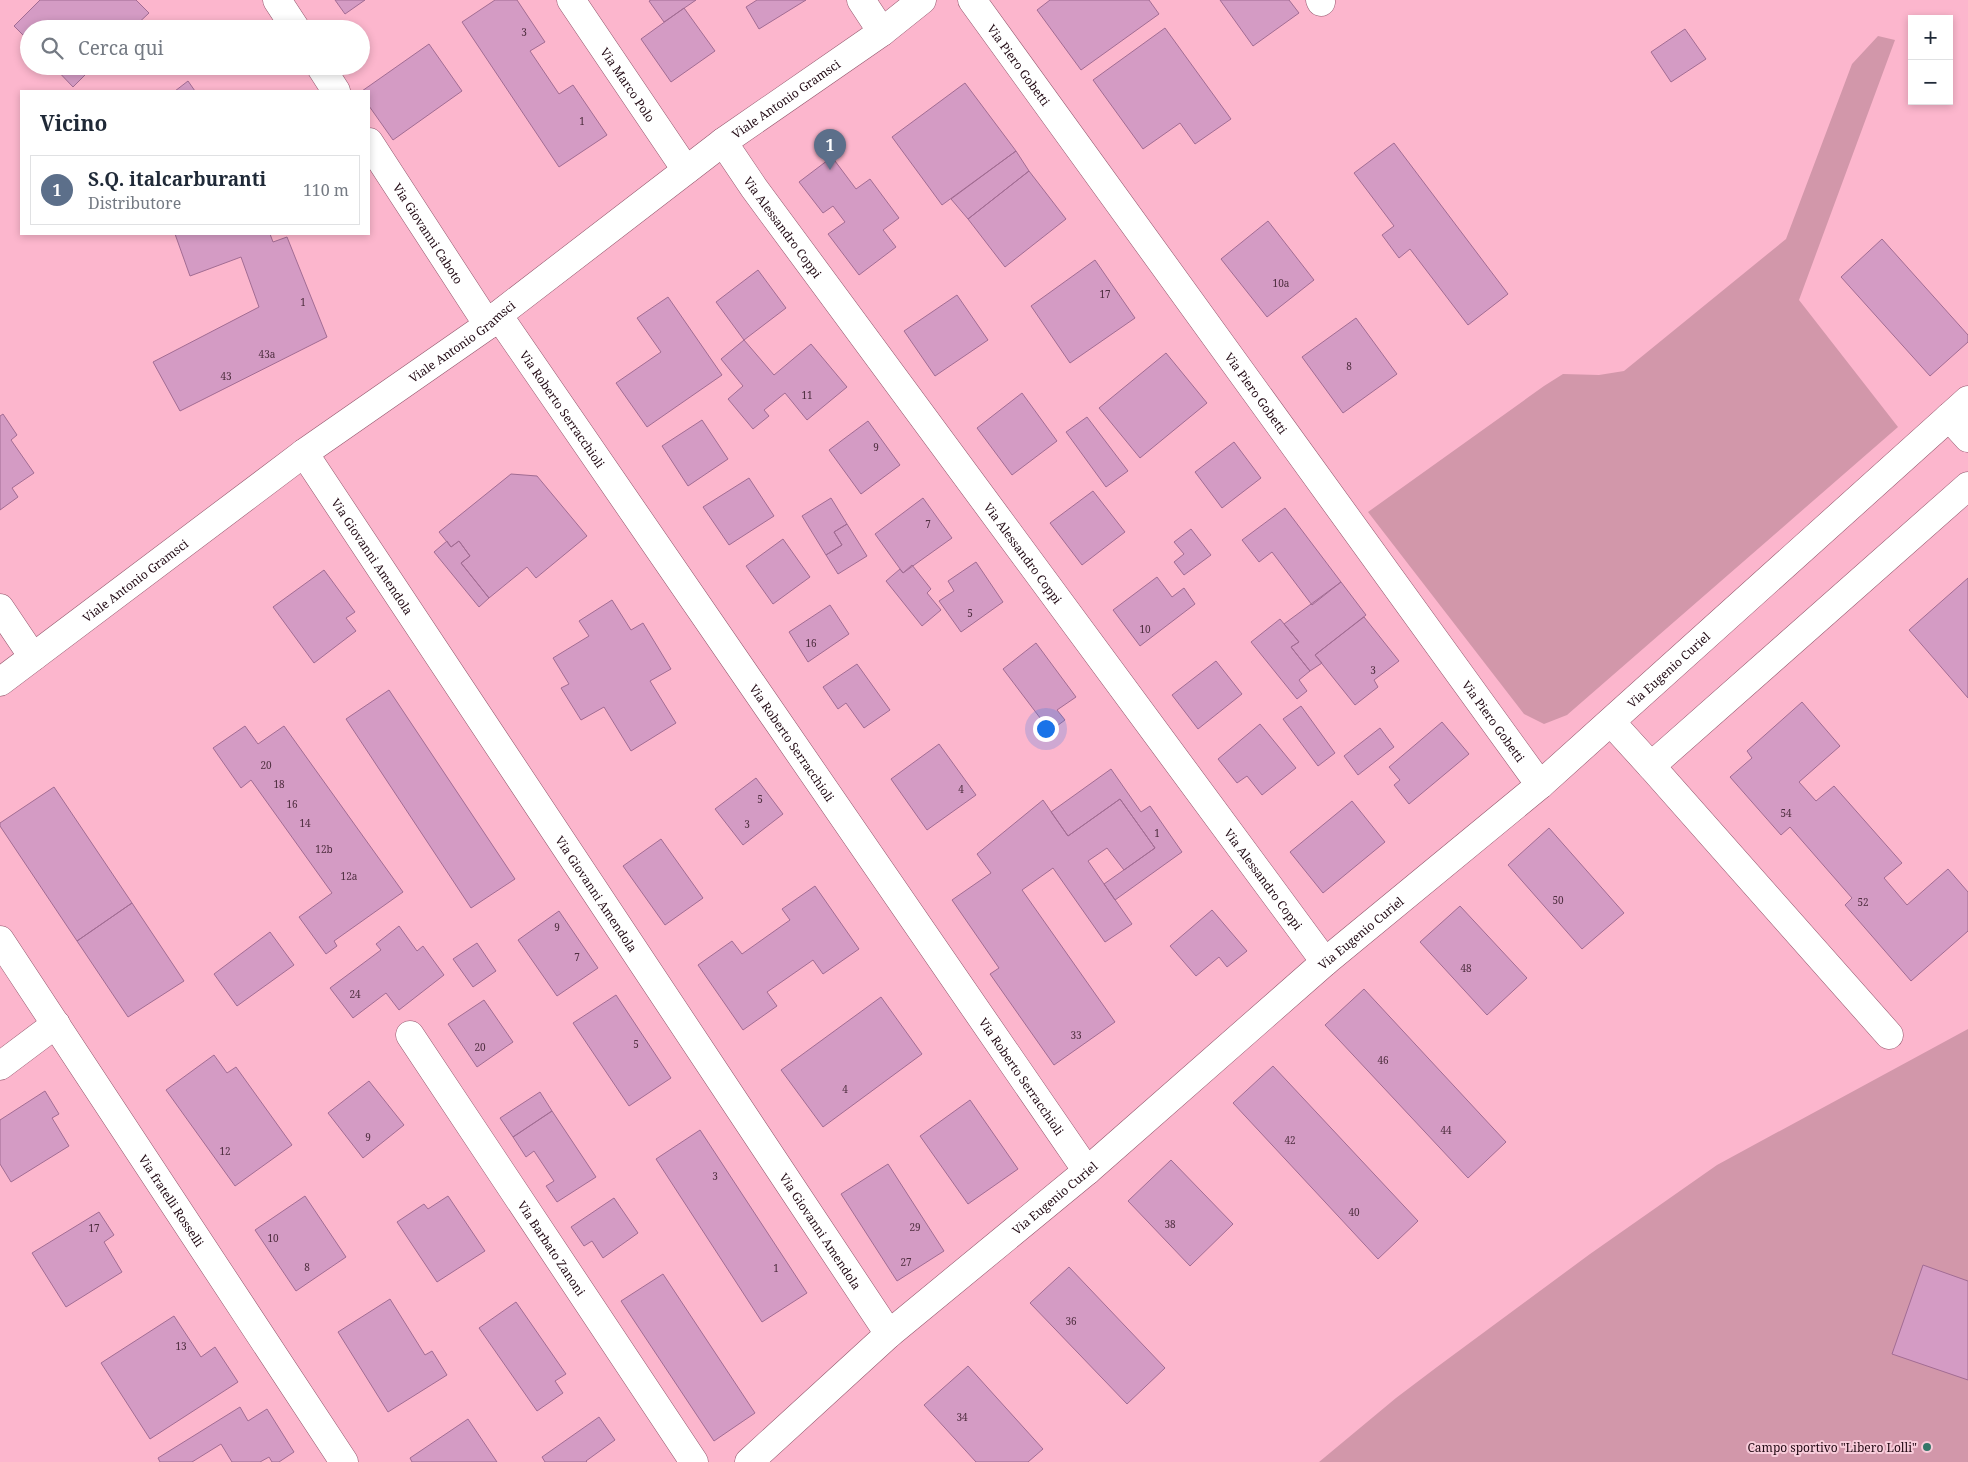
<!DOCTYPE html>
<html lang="it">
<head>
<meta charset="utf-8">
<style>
  :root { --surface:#fff; --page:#f2f2f3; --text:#1f2937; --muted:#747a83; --line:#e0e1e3; --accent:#ea580c }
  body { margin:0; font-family:"Noto Serif",serif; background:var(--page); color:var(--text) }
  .controls { position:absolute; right:15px; top:15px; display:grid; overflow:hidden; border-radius:0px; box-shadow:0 2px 8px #0003 }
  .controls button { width:45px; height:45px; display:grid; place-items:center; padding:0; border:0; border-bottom:1px solid var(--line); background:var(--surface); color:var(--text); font:25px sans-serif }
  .you { position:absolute; left:1045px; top:728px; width:18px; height:18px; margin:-12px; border:4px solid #fff; border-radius:50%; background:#1a73e8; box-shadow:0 0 0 8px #1a73e833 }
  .badge { display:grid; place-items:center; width:32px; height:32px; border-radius:50%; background:var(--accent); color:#fff; font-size:16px; font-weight:700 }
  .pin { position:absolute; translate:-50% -41px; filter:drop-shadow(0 1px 2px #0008) }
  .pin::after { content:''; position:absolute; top:26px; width:18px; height:15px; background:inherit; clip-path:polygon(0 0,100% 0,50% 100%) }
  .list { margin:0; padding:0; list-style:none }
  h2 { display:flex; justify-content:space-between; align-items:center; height:65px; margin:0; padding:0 20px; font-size:21px }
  h2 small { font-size:16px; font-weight:400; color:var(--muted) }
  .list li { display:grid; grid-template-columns:32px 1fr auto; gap:15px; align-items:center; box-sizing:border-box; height:70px; margin:0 10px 10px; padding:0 10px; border:1px solid var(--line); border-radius:0px }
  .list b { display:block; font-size:19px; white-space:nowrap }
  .list p { margin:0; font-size:16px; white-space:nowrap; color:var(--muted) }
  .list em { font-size:16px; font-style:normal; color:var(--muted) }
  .icon { flex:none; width:28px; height:28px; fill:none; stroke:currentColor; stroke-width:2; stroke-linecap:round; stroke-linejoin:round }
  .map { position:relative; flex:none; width:1968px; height:1462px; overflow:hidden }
  .search { position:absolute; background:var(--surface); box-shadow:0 2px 8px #0003; left:20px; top:20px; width:350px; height:55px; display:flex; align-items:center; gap:12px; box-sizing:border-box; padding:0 18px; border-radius:28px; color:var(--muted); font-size:19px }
  .panel { position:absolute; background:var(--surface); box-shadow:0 2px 8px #0003; left:20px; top:90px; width:350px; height:145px; border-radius:0px }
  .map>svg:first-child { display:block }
  .green { fill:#d297aa }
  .building { fill:#d49bc4; stroke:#a26c93 }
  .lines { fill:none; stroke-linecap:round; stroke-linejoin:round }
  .minor-casing { stroke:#92556b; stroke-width:29 }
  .tertiary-casing { stroke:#92556b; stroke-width:29 }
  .minor { stroke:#fff; stroke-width:28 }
  .tertiary { stroke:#fff; stroke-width:28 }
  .poi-dot { fill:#337668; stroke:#f8ccda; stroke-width:2 }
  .labels { text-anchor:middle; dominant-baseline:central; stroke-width:4; stroke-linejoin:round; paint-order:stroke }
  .number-label { font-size:10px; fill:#4e2e3f }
  .street-label { font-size:12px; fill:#210913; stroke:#f8ccda }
  .poi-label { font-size:12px; fill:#210913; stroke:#f8ccda; text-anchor:end }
</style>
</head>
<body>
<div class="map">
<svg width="1968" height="1462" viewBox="0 0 1968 1462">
  <rect width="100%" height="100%" fill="#fcb6cd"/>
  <path class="green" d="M 1878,36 L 1895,40 L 1799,300 L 1898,427 L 1567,715 L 1544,724 L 1524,714 L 1368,512 L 1544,386 L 1563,374 L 1599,375 L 1624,371 L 1786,239 L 1852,64 Z
    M 1968,1029 L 1968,1462 L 1319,1462 L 1396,1398 L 1437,1367 L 1590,1254 L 1717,1165 Z"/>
  <path class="building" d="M 40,0 L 136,0 L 149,13 L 132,29 L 29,29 L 29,41 L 14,26 Z
    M 335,0 L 365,0 L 345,14 Z
    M 495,0 L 517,0 L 545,42 L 530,51 L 559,94 L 573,85 L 607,135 L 559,167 L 462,22 Z
    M 651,0 L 696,0 L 664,22 L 649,1 Z
    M 757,0 L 806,0 L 759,29 L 746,7 Z
    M 1050,0 L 1149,0 L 1159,14 L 1081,70 L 1037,10 Z
    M 1220,0 L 1289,0 L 1299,13 L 1253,46 Z
    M 684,8 L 715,51 L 671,82 L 641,39 Z
    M 1165,28 L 1231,119 L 1195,144 L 1180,123 L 1143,149 L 1093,80 Z
    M 1685,29 L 1706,59 L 1671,82 L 1651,52 Z
    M 429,44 L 462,91 L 393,140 L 369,106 L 369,91 L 362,91 Z
    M 53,66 L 94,66 L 73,87 Z
    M 188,81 L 195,91 L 175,91 Z
    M 965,83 L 1016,151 L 942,205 L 892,137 Z
    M 1394,143 L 1508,294 L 1468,325 L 1410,249 L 1399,258 L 1382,235 L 1394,226 L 1354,173 Z
    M 1016,151 L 1029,171 L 968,219 L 951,199 Z
    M 832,157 L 856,189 L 870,179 L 899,218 L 883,230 L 896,247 L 859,275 L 828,234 L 845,222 L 833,206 L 823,213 L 799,182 Z
    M 1029,171 L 1066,219 L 1005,267 L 968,219 Z
    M 1268,221 L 1314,280 L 1267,317 L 1221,259 Z
    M 175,234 L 270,234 L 273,242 L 287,237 L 327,337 L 180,411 L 153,362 L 259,307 L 241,257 L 190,276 Z
    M 1882,239 L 1968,335 L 1968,342 L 1930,376 L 1841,277 Z
    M 1095,260 L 1135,318 L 1070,363 L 1031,306 Z
    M 758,270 L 786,308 L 744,340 L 716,302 Z
    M 957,295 L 988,340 L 935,376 L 904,331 Z
    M 668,297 L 722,375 L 647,427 L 616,383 L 661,352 L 637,318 Z
    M 1356,318 L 1397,374 L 1343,413 L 1302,357 Z
    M 744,340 L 774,375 L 811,344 L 847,387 L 807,420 L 785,393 L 764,410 L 769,416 L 753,429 L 728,399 L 743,386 L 721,359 Z
    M 1166,353 L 1207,403 L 1140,458 L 1099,408 Z
    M 1022,393 L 1057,441 L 1012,475 L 977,428 Z
    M 3,414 L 17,435 L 11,440 L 34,473 L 12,488 L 18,497 L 0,510 L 0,416 Z
    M 1087,417 L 1128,471 L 1106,487 L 1066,432 Z
    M 702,420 L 728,459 L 688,486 L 662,446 Z
    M 868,421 L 900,465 L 861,494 L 829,450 Z
    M 1234,442 L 1261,478 L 1222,508 L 1195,472 Z
    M 511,474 L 537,476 L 587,536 L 536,578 L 527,567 L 489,598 L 461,563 L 470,556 L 459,541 L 451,547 L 439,532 Z
    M 749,478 L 774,516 L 729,545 L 703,507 Z
    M 1093,491 L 1125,532 L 1082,565 L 1050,523 Z
    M 831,498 L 847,524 L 834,532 L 842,545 L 826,555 L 802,516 Z
    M 923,498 L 952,538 L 903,573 L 875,534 Z
    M 1285,508 L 1341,582 L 1312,605 L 1272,552 L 1259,562 L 1242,540 Z
    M 847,524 L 867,556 L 838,574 L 826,555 L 842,545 L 834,532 Z
    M 1191,529 L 1211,555 L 1184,575 L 1174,562 L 1184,554 L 1174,542 Z
    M 783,539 L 810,577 L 773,604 L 746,566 Z
    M 447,541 L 451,547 L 459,541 L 470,556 L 461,563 L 489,598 L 479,607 L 434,552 Z
    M 976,562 L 1003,602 L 961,632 L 939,601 L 954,591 L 948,581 Z
    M 912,565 L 931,589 L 927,593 L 941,610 L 922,626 L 886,581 L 900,569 L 903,573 Z
    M 324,570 L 355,612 L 346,618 L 356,631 L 314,663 L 273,607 Z
    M 1157,577 L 1172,597 L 1184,588 L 1195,604 L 1140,646 L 1113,610 Z
    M 1968,578 L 1968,698 L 1909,630 Z
    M 1341,582 L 1366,615 L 1315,655 L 1322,663 L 1310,671 L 1291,647 L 1299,642 L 1284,624 Z
    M 612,600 L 631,630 L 643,623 L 671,669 L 650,681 L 676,723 L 631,751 L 604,707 L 581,720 L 561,688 L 569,684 L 553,658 L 589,636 L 579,621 Z
    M 830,605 L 849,634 L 808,662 L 789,632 Z
    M 1364,617 L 1399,661 L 1374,680 L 1378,687 L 1355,705 L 1315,655 Z
    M 1280,619 L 1299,642 L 1291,647 L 1310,671 L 1299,680 L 1307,691 L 1297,699 L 1251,642 Z
    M 1036,643 L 1076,697 L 1057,710 L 1065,720 L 1050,731 L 1003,669 Z
    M 1216,661 L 1242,694 L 1198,729 L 1172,695 Z
    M 857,664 L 890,710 L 864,728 L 846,703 L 838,709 L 823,687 Z
    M 389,690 L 515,879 L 471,908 L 346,719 Z
    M 1802,702 L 1840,746 L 1799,782 L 1816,801 L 1834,786 L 1902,863 L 1884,878 L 1907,905 L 1948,869 L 1968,892 L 1968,931 L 1911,981 L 1845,905 L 1852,898 L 1790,827 L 1781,835 L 1730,777 L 1752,758 L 1747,751 Z
    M 1301,706 L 1335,753 L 1318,766 L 1283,719 Z
    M 1442,722 L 1469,754 L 1409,804 L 1394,785 L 1400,780 L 1389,767 Z
    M 1260,724 L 1296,768 L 1262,795 L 1247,776 L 1237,783 L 1218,759 Z
    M 245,726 L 258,744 L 284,726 L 403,892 L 334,941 L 337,946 L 326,954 L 299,917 L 332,893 L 251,780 L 241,788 L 213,748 Z
    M 1380,728 L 1394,747 L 1358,775 L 1344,756 Z
    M 939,744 L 976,795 L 927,830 L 891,779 Z
    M 1111,769 L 1141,812 L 1150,806 L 1182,852 L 1115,900 L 1104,884 L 1155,848 L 1120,799 L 1068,836 L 1051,812 Z
    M 756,778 L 783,814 L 743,845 L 715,809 Z
    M 54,787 L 132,903 L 77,941 L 0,826 L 0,823 Z
    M 1120,799 L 1155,848 L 1124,870 L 1107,848 L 1088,861 L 1132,924 L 1105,942 L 1053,868 L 1022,890 L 1115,1022 L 1054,1065 L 990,974 L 999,968 L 952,900 L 991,873 L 977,854 L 1043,800 L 1068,836 Z
    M 1352,801 L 1385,842 L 1323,893 L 1290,852 Z
    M 1549,828 L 1624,913 L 1582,949 L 1508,865 Z
    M 661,839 L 703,898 L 665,925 L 623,866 Z
    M 815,886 L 859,949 L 823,974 L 813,960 L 767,992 L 777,1006 L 743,1030 L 698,965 L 732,941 L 742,954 L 790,920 L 782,909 Z
    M 132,903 L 184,981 L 128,1017 L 77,941 Z
    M 1460,906 L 1527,978 L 1487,1015 L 1420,942 Z
    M 1212,910 L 1247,951 L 1227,967 L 1219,957 L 1196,976 L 1170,946 Z
    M 559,911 L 598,968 L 557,996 L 518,940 Z
    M 399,926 L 417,951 L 423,946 L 444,975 L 399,1010 L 386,993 L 353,1018 L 330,988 L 381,950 L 376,944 Z
    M 270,932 L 294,965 L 237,1006 L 214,974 Z
    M 477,943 L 496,971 L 473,987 L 453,959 Z
    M 1364,989 L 1506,1142 L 1468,1178 L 1325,1025 Z
    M 616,995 L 671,1078 L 629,1106 L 573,1023 Z
    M 881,997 L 922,1054 L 823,1127 L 781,1070 Z
    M 484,1000 L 513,1042 L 477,1067 L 448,1024 Z
    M 214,1055 L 227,1073 L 236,1067 L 292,1145 L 235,1186 L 166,1090 Z
    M 1273,1066 L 1418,1221 L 1378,1259 L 1233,1103 Z
    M 369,1081 L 404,1125 L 363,1158 L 328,1113 Z
    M 45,1091 L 59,1114 L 52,1118 L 69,1146 L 11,1182 L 0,1164 L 0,1120 Z
    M 540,1092 L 552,1111 L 513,1137 L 500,1118 Z
    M 970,1100 L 1018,1169 L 968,1204 L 920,1136 Z
    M 552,1111 L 596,1177 L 557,1202 L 546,1186 L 554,1181 L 534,1151 L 526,1157 L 513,1137 Z
    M 700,1130 L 807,1293 L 762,1322 L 656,1159 Z
    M 1171,1160 L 1233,1224 L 1190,1266 L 1128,1201 Z
    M 888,1164 L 944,1251 L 897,1281 L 841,1194 Z
    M 305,1196 L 346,1257 L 296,1291 L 255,1230 Z
    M 448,1196 L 485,1251 L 437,1282 L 397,1222 L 424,1204 L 428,1209 Z
    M 614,1198 L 638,1233 L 603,1258 L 592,1241 L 584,1246 L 571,1227 Z
    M 99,1212 L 114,1235 L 104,1242 L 122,1272 L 66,1307 L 32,1253 Z
    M 1923,1265 L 1968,1281 L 1968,1380 L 1892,1354 Z
    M 1069,1267 L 1165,1368 L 1127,1404 L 1030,1303 Z
    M 663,1274 L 755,1413 L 714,1441 L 621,1301 Z
    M 390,1299 L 425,1355 L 432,1351 L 447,1375 L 388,1412 L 338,1332 Z
    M 516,1302 L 566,1374 L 555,1381 L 563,1393 L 537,1411 L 479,1328 Z
    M 174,1316 L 201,1357 L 215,1347 L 238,1382 L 150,1439 L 101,1363 Z
    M 968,1366 L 1043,1449 L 1028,1462 L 976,1462 L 924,1405 Z
    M 240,1407 L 248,1421 L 267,1409 L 294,1452 L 279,1462 L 272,1462 L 269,1457 L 260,1462 L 232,1462 L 221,1444 L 192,1462 L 160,1462 L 158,1458 Z
    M 599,1417 L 615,1440 L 586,1461 L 587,1462 L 545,1462 L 542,1457 Z
    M 468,1419 L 497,1462 L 412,1462 L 410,1458 Z"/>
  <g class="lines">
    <g class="minor-casing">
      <g id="minor">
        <path d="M 277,0 L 296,29"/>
        <path id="s1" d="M 571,0 L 686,170"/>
        <path d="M 861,0 L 882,32"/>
        <path id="s2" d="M 972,0 L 1540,785"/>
        <path d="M 1320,0 L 1321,2"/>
        <path d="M 320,66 L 336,91"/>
        <path id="s3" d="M 369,142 L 488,325"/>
        <path id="s4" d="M 723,142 L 754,188 L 1325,962"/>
        <path id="s5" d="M 498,315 L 1087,1171"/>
        <path d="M 1949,417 L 1968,438"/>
        <path id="s6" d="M 304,453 L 889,1334"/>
        <path d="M 0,608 L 33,657"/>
        <path d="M 1611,722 L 1651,766"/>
        <path id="s7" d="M 0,940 L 344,1462"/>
        <path id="s8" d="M 410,1035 L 694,1462"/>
        <path d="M 1889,1035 L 1651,766 L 1968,486"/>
        <path d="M 0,1066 L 56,1024"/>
        <path id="s9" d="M 749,1462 L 889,1334 L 1087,1171 L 1325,962 L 1540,785 L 1968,400"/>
      </g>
    </g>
    <g class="tertiary-casing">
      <g id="tertiary">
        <path id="s10" d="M 0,682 L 304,453 L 488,325 L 498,315 L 723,142 L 882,32 L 922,0"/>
      </g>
    </g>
    <use href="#minor" class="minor"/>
    <use href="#tertiary" class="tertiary"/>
  </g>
  <circle class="poi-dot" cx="1927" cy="1447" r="5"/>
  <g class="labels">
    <g class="number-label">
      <text x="524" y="32">3</text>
      <text x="582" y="121">1</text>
      <text x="1281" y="283">10a</text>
      <text x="1105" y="294">17</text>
      <text x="303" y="302">1</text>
      <text x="267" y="354">43a</text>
      <text x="1349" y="366">8</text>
      <text x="226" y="376">43</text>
      <text x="807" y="395">11</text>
      <text x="876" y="447">9</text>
      <text x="928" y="524">7</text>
      <text x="970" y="613">5</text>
      <text x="1145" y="629">10</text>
      <text x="811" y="643">16</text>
      <text x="1373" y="670">3</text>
      <text x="266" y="765">20</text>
      <text x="279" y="784">18</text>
      <text x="961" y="789">4</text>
      <text x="760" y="799">5</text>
      <text x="292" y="804">16</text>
      <text x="1786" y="813">54</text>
      <text x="305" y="823">14</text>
      <text x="747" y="824">3</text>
      <text x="1157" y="833">1</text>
      <text x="324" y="849">12b</text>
      <text x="349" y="876">12a</text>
      <text x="1558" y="900">50</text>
      <text x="1863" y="902">52</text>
      <text x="557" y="927">9</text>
      <text x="577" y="957">7</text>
      <text x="1466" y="968">48</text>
      <text x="355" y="994">24</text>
      <text x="1076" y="1035">33</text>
      <text x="636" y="1044">5</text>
      <text x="480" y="1047">20</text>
      <text x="1383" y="1060">46</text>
      <text x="845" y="1089">4</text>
      <text x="1446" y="1130">44</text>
      <text x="368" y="1137">9</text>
      <text x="1290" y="1140">42</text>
      <text x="225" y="1151">12</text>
      <text x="715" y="1176">3</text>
      <text x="1354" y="1212">40</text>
      <text x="1170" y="1224">38</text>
      <text x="915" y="1227">29</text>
      <text x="94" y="1228">17</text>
      <text x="273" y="1238">10</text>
      <text x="906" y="1262">27</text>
      <text x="307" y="1267">8</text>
      <text x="776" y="1268">1</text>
      <text x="1071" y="1321">36</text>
      <text x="181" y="1346">13</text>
      <text x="962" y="1417">34</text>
    </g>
    <g class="street-label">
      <text stroke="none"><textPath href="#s2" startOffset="80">Via Piero Gobetti</textPath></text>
      <text stroke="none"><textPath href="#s1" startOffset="102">Via Marco Polo</textPath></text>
      <text stroke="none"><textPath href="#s10" startOffset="979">Viale Antonio Gramsci</textPath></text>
      <text stroke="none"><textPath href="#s4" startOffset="104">Via Alessandro Coppi</textPath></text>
      <text stroke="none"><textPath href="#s3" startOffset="109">Via Giovanni Caboto</textPath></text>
      <text stroke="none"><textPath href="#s10" startOffset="574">Viale Antonio Gramsci</textPath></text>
      <text stroke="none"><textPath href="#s2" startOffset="485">Via Piero Gobetti</textPath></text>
      <text stroke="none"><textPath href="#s5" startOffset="114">Via Roberto Serracchioli</textPath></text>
      <text stroke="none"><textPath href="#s4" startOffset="509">Via Alessandro Coppi</textPath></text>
      <text stroke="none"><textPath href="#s6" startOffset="124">Via Giovanni Amendola</textPath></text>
      <text stroke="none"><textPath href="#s10" startOffset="169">Viale Antonio Gramsci</textPath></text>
      <text stroke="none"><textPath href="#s9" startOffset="1214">Via Eugenio Curiel</textPath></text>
      <text stroke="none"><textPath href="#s2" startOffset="890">Via Piero Gobetti</textPath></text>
      <text stroke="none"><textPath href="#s5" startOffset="519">Via Roberto Serracchioli</textPath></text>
      <text stroke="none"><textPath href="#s4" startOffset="914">Via Alessandro Coppi</textPath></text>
      <text stroke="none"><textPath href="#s6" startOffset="529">Via Giovanni Amendola</textPath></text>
      <text stroke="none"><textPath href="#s9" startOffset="809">Via Eugenio Curiel</textPath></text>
      <text stroke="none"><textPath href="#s5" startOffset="924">Via Roberto Serracchioli</textPath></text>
      <text stroke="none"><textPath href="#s9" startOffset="404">Via Eugenio Curiel</textPath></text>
      <text stroke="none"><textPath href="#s7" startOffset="312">Via fratelli Rosselli</textPath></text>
      <text stroke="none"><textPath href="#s6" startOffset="934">Via Giovanni Amendola</textPath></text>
      <text stroke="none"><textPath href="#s8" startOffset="256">Via Barbato Zanoni</textPath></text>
    </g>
    <g class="poi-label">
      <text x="1917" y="1447">Campo sportivo "Libero Lolli"</text>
    </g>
  </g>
</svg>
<div class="controls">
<button>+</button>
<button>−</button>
</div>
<div class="you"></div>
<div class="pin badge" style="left:830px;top:170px;background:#5c6f8a">1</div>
<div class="search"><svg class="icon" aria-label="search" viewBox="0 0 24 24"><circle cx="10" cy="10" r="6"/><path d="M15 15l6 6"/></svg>Cerca qui</div>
<section class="panel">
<h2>Vicino<small></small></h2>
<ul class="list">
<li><span class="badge" style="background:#5c6f8a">1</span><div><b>S.Q. italcarburanti</b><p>Distributore</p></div><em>110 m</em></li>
</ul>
</section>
</div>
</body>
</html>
